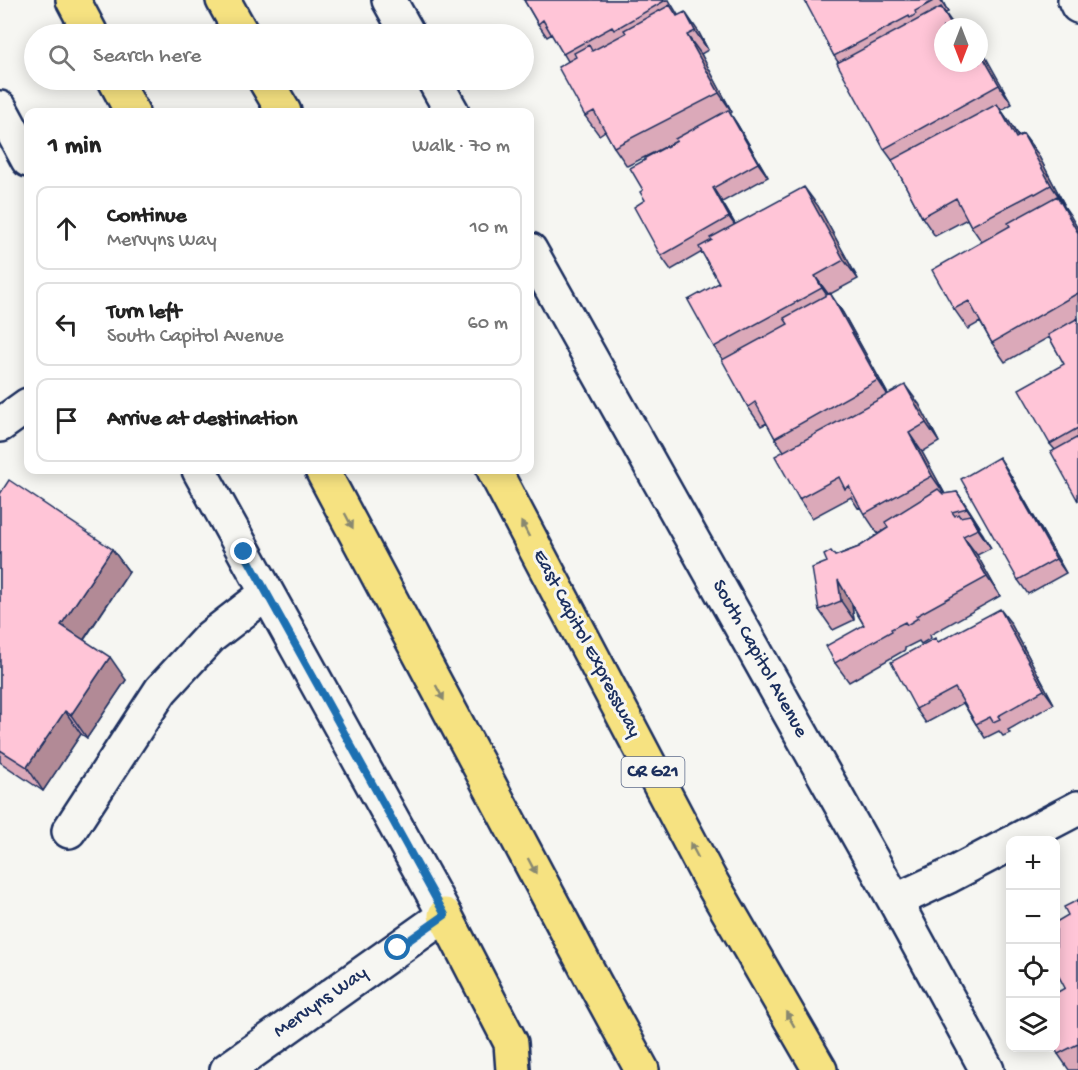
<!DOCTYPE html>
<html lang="en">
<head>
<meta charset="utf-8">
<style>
  :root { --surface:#fff; --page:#f2f2f2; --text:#222; --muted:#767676; --line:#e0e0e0 }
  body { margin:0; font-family:"Gochi Hand",sans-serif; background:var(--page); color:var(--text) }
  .controls { position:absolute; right:18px; bottom:18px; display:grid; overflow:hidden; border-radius:12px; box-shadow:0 3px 15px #0003 }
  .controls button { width:54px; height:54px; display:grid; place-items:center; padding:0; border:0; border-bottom:2px solid var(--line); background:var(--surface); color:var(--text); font:30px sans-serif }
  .compass { position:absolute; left:934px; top:18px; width:54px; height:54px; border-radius:50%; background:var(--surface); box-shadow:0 3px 15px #0003; rotate:180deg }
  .stop { position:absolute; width:18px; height:18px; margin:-14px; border:4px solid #1f6fb2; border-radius:50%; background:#fff }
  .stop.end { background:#1f6fb2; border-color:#fff; box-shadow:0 2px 6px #0008 }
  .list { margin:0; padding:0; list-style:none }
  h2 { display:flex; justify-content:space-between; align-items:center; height:78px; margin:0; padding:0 24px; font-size:26px }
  h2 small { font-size:20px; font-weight:400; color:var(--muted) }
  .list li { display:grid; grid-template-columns:39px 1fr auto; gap:18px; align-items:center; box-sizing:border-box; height:84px; margin:0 12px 12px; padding:0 12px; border:2px solid var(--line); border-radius:12px }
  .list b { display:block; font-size:22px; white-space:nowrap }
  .list p { margin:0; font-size:20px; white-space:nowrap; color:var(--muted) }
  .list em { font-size:20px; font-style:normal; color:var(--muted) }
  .icon { flex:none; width:33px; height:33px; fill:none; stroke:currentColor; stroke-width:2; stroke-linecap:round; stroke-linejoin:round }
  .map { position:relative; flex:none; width:1078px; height:1070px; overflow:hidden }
  .search { position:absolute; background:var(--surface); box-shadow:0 3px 15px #0003; left:24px; top:24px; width:510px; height:66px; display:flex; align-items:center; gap:15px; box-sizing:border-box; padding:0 21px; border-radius:33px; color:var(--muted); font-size:22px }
  .panel { position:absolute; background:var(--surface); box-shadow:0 3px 15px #0003; left:24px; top:108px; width:510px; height:366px; border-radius:12px }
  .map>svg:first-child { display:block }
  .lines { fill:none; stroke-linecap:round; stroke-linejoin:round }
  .minor-casing { stroke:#1b2f5e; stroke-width:38 }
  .highway-casing { stroke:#1b2f5e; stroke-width:38 }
  .minor { stroke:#f6f6f2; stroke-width:33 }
  .highway { stroke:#f6e281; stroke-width:33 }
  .wall { fill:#dba9b9; stroke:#1b2f5e; stroke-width:1.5 }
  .shaded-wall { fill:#b28a96; stroke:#1b2f5e; stroke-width:1.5 }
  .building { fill:#ffc5d7; stroke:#1b2f5e; stroke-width:1.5 }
  .oneway { fill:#888870 }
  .route { stroke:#1f6fb2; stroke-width:8 }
  .labels { text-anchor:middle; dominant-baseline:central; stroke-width:6; stroke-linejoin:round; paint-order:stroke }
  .shield { fill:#f6f6f2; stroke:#5d6b8a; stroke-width:1.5 }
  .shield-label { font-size:18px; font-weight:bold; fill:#1b2f5e }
  .street-label { font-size:20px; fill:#1b2f5e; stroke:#f6f6f2 }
</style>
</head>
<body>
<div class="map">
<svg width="1078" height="1070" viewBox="0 0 1078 1070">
  <rect width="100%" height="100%" fill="#f6f6f2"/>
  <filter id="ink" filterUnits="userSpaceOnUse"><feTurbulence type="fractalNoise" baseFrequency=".0167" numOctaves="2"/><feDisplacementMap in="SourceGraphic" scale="12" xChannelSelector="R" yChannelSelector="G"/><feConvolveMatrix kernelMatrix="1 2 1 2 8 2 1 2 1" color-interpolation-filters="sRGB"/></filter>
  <g filter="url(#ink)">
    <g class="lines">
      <g class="minor-casing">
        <path id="minor" d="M 389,0 L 408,34
          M 1075,0 L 1078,6
          M 434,80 L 452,112
          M 0,108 L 28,160
          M 530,250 L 895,901 L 987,1070
          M 0,425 L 28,405
          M 199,470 L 445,915 L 227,1070
          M 69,831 L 161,690 L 210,637 L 267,593
          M 1017,840 L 1078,808
          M 895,901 L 949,876 L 1010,844"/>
      </g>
      <g class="highway-casing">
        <path id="highway" d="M 73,0 L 91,34
          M 223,0 L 242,34
          M 115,80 L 132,112
          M 265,80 L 284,112
          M 322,470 L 594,982 L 642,1070
          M 494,470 L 709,878 L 820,1070
          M 445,915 L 511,1043 L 513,1070"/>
      </g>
      <use href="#minor" class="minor"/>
      <use href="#highway" class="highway"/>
    </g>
    <path class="wall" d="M 524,0 L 669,0 L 678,15 L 698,31 L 708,50 L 701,54 L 732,112 L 730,114 L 737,124 L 768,177 L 722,202 L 735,224 L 818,206 L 858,279 L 830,294 L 843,313 L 888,394 L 919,404 L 939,442 L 922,452 L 945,494 L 957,492 L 980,527 L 978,528 L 991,548 L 977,555 L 1000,596 L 930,635 L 931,638 L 921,644 L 919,641 L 905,648 L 905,650 L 849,682 L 835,663 L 864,625 L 852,605 L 854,620 L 833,630 L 819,610 L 827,562 L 835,556 L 859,547 L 888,528 L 878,534 L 860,507 L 858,508 L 851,497 L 812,518 L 799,499 L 784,451 L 775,438 L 767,423 L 761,426 L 748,407 L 723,360 L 714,347 L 719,283 L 702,252 L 671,270 L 661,256 L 643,190 L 645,160 L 677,141 L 627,166 L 614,147 L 605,131 L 599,135 L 585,116 L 568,61 L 552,34 L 547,37 L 538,24 Z
      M 807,0 L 942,0 L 948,12 L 945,13 L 943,27 L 979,63 L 979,47 L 1012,104 L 1001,110 L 1010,123 L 1018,136 L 1023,134 L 1037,153 L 1064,204 L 1063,205 L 1078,229 L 1078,501 L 1055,450 L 1050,444 L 1064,364 L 1049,337 L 1005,362 L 992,343 L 980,322 L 968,329 L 954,309 L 982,242 L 971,226 L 967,219 L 935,236 L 922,217 L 892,160 L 884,149 L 838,62 L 834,56 Z
      M 999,457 L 1008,471 L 1066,573 L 1028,594 L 1018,580 Z
      M 0,494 L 112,549 L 129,572 L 84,640 L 126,680 L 87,738 L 81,734 L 43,791 L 0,762 Z
      M 1010,622 L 1054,704 L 1008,730 L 1010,733 L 1003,736 L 999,731 L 985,738 L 976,724 L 963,703 L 926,723 L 916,709 L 938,642 Z
      M 1078,900 L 1078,1070 L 1069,1070 L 1058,1054 L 1065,988 L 1068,915 Z"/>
    <path class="shaded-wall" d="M 940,0 L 942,0 L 948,12 Z
      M 941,7 L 955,27 L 952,27 Z
      M 685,12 L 698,31 L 708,50 L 695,31 Z
      M 687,35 L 701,54 L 732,112 L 719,93 Z
      M 979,47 L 984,54 L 1012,104 L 999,85 L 979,50 Z
      M 997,104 L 1010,123 L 1029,157 L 1016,138 Z
      M 728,110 L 737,124 L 768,177 L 758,163 Z
      M 1023,134 L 1037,153 L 1064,204 L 1051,185 Z
      M 804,187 L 818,206 L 858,279 L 844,260 Z
      M 713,188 L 722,202 L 739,231 L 729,217 Z
      M 1057,196 L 1070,215 L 1078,229 L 1078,233 Z
      M 815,276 L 829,295 L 835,307 L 822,288 Z
      M 830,293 L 843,313 L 891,400 L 878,380 Z
      M 905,385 L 919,404 L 939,442 L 926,423 Z
      M 909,433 L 922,452 L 946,496 L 932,476 Z
      M 999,457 L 1008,471 L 1066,573 L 1056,559 Z
      M 957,492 L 970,511 L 980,527 L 967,508 Z
      M 970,515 L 983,534 L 991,548 L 978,529 Z
      M 963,536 L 977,555 L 1000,596 L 987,577 Z
      M 112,549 L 129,572 L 78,648 L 61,625 Z
      M 838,580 L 851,599 L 854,620 L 841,601 Z
      M 1000,609 L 1010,622 L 1054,704 L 1044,690 Z
      M 110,657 L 126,680 L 87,738 L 71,715 Z
      M 65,711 L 81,734 L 43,791 L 27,767 Z"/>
    <path class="building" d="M 524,0 L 666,0 L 614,30 L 612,27 L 563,54 L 543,20 L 538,24 Z
      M 807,0 L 935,0 L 915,11 L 916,14 L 910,18 L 909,16 L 834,56 L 805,1 Z
      M 670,5 L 677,16 L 685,12 L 695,31 L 687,35 L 719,93 L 614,147 L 594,111 L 585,116 L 558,67 L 576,57 L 574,53 L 589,45 L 592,51 L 626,33 L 624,30 Z
      M 941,7 L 952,27 L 943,27 L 943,63 L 979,63 L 979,50 L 999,85 L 884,149 L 837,63 Z
      M 997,104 L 1016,138 L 1023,134 L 1051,185 L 1035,194 L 1034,193 L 971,226 L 956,198 L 922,217 L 892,160 Z
      M 728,110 L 758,163 L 713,188 L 729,217 L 661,256 L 634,207 L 645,200 L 640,192 L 643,190 L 630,168 L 645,160 L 645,158 L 677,141 L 675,139 Z
      M 804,187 L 844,260 L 815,276 L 822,288 L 714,347 L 688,300 L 719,283 L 699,247 L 712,240 L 710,238 Z
      M 1057,196 L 1078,233 L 1078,293 L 992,343 L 969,301 L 954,309 L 932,270 L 1010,226 L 1008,223 Z
      M 830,293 L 878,380 L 775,438 L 755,402 L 748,407 L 722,360 L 788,324 L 784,318 Z
      M 1078,318 L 1078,428 L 1050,444 L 1019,389 L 1064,364 L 1048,335 Z
      M 905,385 L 926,423 L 909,433 L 932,476 L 864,514 L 849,486 L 845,489 L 839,477 L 799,499 L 775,456 Z
      M 1078,437 L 1078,501 L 1051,452 Z
      M 999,457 L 1056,559 L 1018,580 L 961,479 Z
      M 9,480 L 112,549 L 61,625 L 110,657 L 71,715 L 65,711 L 27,767 L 0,750 L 0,494 Z
      M 938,489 L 943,494 L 957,492 L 967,508 L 952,512 L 955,516 L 958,514 L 960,517 L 970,515 L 978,529 L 963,536 L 987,577 L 916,616 L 918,618 L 907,625 L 905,622 L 891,629 L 892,631 L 835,663 L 826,646 L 864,625 L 838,580 L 841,601 L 819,610 L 812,568 L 827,562 L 824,555 L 831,551 L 835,556 L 859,547 L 888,528 L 885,522 Z
      M 1000,609 L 1044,690 L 998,716 L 1000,719 L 993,722 L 990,717 L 976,724 L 955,688 L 916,709 L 891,662 L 935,638 L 938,642 Z
      M 1078,900 L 1078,1044 L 1058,1054 L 1054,1047 L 1056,1047 L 1056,993 L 1065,988 L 1056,971 L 1056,922 L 1068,915 L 1064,907 Z"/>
    <defs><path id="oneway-solid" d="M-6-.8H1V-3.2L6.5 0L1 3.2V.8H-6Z" transform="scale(1.5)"/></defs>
    <g class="oneway">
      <use href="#oneway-solid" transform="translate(349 521) rotate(62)"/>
      <use href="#oneway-solid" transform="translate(525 529) rotate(-118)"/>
      <use href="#oneway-solid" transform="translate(440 693) rotate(62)"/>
      <use href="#oneway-solid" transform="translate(694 850) rotate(-118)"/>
      <use href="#oneway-solid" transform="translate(532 866) rotate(62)"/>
      <use href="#oneway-solid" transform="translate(790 1019) rotate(-120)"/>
    </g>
  </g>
  <g class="lines" filter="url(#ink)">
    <path class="route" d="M 244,552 L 445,915 L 398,948"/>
  </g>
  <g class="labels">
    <rect class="shield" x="621.5" y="757" width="63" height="30" rx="4.5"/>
    <g class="shield-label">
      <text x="653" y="772">CR G21</text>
    </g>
    <g class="street-label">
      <text transform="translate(586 644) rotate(62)">East Capitol Expressway</text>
      <text transform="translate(759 659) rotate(61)">South Capitol Avenue</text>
      <text transform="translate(321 1003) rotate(-35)">Mervyns Way</text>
    </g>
  </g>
</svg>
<div class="controls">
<button>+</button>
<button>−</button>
<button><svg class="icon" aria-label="locate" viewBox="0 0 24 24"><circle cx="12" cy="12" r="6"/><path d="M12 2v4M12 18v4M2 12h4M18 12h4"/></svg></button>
<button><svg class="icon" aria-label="layers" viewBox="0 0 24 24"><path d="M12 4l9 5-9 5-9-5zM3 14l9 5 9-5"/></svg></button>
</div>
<svg class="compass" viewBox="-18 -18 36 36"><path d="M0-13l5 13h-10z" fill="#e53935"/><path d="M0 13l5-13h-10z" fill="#767676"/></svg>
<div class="stop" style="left:398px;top:948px"></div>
<div class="stop end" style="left:244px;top:552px"></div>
<div class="search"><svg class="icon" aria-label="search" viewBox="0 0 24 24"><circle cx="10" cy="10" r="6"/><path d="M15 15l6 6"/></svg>Search here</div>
<section class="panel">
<h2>1 min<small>Walk · 70 m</small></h2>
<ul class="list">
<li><svg class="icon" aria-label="ahead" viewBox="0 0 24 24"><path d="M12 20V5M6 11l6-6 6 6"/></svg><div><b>Continue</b><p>Mervyns Way</p></div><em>10 m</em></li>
<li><svg class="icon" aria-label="left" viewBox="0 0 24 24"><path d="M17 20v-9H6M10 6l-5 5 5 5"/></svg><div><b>Turn left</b><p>South Capitol Avenue</p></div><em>60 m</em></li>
<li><svg class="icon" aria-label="arrive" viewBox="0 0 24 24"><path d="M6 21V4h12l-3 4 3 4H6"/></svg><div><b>Arrive at destination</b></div></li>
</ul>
</section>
</div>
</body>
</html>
